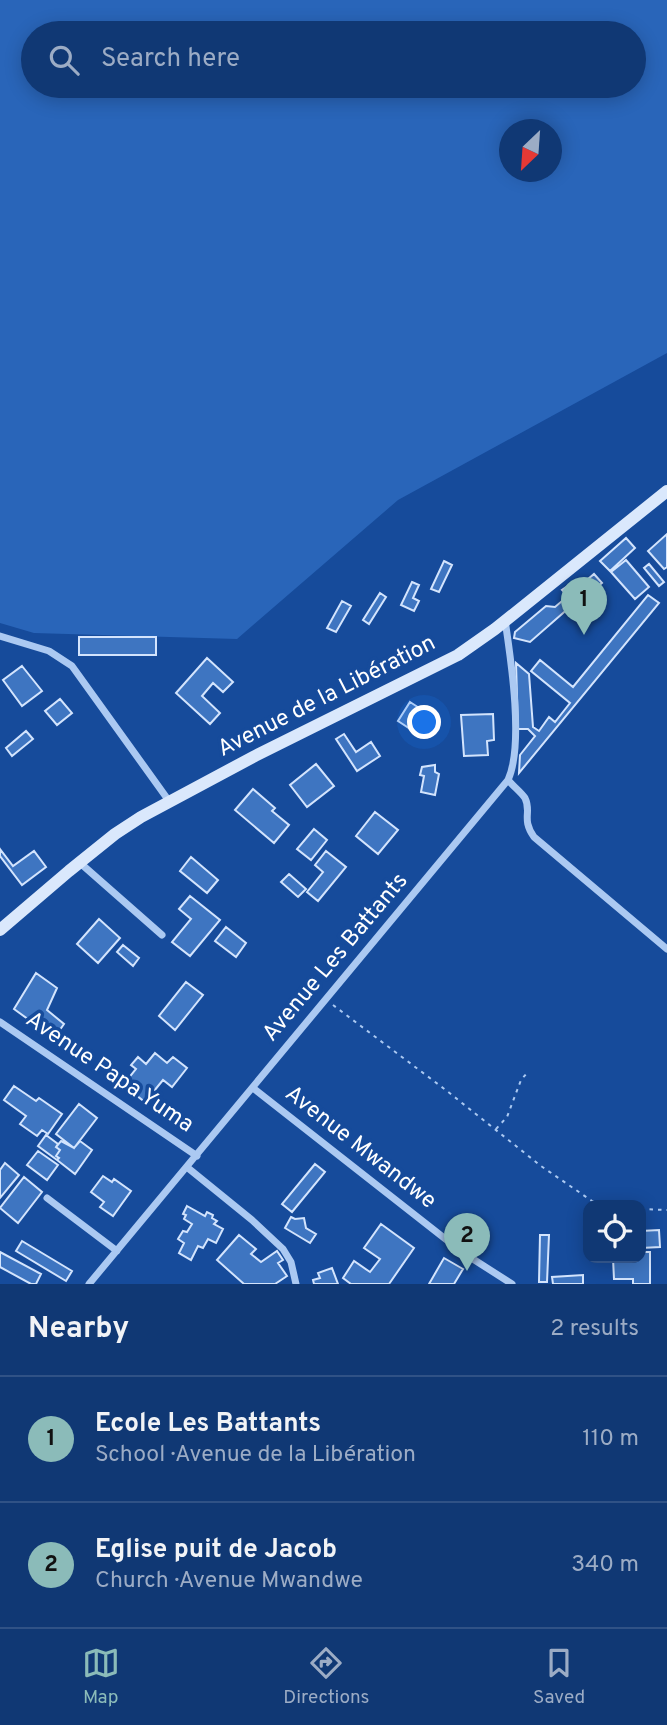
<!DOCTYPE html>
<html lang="en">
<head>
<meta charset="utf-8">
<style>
  :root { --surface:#103874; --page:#193f79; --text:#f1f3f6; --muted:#9cacc5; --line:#305286; --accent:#8bbbb9 }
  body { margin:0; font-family:Overpass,sans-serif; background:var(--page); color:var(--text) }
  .controls { position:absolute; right:21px; bottom:21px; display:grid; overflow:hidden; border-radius:14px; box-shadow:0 4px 18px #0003 }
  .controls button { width:63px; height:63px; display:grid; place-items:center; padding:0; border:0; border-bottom:2px solid var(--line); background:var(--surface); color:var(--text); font:35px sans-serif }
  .compass { position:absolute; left:499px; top:119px; width:63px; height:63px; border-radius:50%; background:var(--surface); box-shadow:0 4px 18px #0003; rotate:205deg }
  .you { position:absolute; left:425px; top:723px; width:24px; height:24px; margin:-18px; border:5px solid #fff; border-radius:50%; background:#1a73e8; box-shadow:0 0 0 10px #1a73e833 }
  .badge { display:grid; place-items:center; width:46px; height:46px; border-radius:50%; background:var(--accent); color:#111; font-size:23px; font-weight:700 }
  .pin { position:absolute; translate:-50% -58px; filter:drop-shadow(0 2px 4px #0008) }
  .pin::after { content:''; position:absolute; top:37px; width:24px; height:21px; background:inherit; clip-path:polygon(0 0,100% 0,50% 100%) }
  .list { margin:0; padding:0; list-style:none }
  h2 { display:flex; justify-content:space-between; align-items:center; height:91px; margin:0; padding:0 28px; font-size:30px }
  h2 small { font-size:23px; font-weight:400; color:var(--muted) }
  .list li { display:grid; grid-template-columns:46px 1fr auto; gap:21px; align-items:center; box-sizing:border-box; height:126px; padding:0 28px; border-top:2px solid var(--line) }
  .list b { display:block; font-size:26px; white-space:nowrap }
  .list p { margin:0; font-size:23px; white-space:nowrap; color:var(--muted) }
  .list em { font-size:23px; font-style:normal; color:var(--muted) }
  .icon { flex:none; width:38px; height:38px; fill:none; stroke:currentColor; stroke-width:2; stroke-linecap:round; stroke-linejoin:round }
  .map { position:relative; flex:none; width:667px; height:1284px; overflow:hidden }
  .search { position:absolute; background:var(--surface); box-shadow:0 4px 18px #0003; left:21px; right:21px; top:21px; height:77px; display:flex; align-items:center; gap:18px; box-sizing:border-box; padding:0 24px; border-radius:38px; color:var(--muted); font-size:26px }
  .sheet { height:343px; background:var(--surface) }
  nav { display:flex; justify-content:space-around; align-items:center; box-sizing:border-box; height:98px; border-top:2px solid var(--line); background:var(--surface); font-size:19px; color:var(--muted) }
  nav a { display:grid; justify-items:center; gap:4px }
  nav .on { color:var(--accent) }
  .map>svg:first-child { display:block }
  .green { fill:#2965b9; fill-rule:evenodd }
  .building { fill:#3e75c1; stroke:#d3e4fd; stroke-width:2 }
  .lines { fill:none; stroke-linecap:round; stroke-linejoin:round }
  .path { stroke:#abc9f2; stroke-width:2; stroke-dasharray:3.5 5; stroke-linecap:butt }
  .street { stroke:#abc9f2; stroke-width:7 }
  .secondary { stroke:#dae8fc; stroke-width:12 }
  .labels { text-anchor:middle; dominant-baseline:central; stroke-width:7; stroke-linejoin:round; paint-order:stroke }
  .street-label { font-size:23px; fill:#fff; stroke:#164b9b }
</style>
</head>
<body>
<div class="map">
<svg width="667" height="1284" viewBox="0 0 667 1284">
  <rect width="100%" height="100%" fill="#164b9b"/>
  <path class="green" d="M 0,0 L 667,0 L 667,353 L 398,500 L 237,639 L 34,633 L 0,623 ZM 33,33 L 634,33 L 634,86 L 33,86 ZM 510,130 L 552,130 L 552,172 L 510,172 Z"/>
  <path class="building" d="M 667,534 L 667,567 L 664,569 L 648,551 Z
    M 626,538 L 635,548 L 610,571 L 600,561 Z
    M 626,560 L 649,587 L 635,599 L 611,572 Z
    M 444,561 L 452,565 L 439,592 L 431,589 Z
    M 649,564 L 664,582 L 659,586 L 644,568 Z
    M 594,574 L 602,583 L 596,588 L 603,596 L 595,603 L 586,593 L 530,642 L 514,638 L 515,632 L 546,606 L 555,607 L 568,596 L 562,590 L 569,585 L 574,591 Z
    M 412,582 L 419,585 L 413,598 L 419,601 L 414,611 L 401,605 Z
    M 380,593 L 386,597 L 369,624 L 363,620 Z
    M 648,595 L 659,603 L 519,773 L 520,755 L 535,736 L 528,729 L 518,729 L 516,663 L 529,674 L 533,727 L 539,731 L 549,717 L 555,722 L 570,703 L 531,671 L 540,660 L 573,687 Z
    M 342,601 L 351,606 L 336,632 L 327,628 Z
    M 79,637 L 156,637 L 156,655 L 79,655 Z
    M 207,658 L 233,682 L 223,692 L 213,683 L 202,696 L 220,713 L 210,724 L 176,693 Z
    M 22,666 L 42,691 L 22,706 L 3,680 Z
    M 60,699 L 72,713 L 57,725 L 45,711 Z
    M 410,702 L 430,715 L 418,734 L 398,721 Z
    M 493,714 L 494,740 L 487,741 L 488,755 L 464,756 L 461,715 Z
    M 26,731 L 33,739 L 12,756 L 6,748 Z
    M 344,734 L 356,752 L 371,742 L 380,756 L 357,771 L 336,739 Z
    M 316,764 L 334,786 L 307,807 L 290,785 Z
    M 435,765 L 435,772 L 439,774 L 435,795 L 421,792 L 424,776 L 420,775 L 422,767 Z
    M 253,789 L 275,808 L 272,811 L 289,825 L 274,843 L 235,810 Z
    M 375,812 L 398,830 L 378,854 L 356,836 Z
    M 314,829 L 327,840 L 311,860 L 297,849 Z
    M 0,849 L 13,866 L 34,851 L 46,867 L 22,885 L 0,856 Z
    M 326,851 L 346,867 L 318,901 L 307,892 L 323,872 L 315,865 Z
    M 191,857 L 218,880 L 207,893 L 180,871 Z
    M 289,874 L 306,889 L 298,897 L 281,882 Z
    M 190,896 L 220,920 L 190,956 L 172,942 L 191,919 L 179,909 Z
    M 99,919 L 120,938 L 98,963 L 77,944 Z
    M 226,927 L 246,943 L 236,957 L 215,941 Z
    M 123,945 L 139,958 L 133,966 L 117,952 Z
    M 36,973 L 57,988 L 47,1010 L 64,1024 L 54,1038 L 14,1009 Z
    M 186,982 L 203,995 L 175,1030 L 159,1016 Z
    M 155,1053 L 167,1063 L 173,1057 L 187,1068 L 172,1087 L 163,1080 L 145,1102 L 123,1085 L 136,1069 L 131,1065 L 138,1057 L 146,1064 Z
    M 14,1086 L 36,1101 L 39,1098 L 62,1114 L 48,1134 L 42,1130 L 37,1136 L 20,1124 L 26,1116 L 4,1100 Z
    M 79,1104 L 97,1118 L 74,1148 L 56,1134 Z
    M 46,1135 L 58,1144 L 56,1147 L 60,1150 L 56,1156 L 59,1158 L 57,1160 L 38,1146 Z
    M 61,1141 L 74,1148 L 80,1141 L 92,1150 L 75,1174 L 57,1160 L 59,1158 L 56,1156 L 60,1150 L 56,1147 Z
    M 38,1151 L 58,1165 L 47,1180 L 27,1165 Z
    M 5,1163 L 19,1175 L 0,1198 L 0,1170 Z
    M 315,1164 L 325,1172 L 292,1212 L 282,1204 Z
    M 103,1176 L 112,1182 L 114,1179 L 131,1191 L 113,1216 L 100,1207 L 104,1202 L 91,1192 Z
    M 24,1177 L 42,1192 L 18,1223 L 0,1208 Z
    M 187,1206 L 205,1216 L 207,1212 L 213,1215 L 212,1218 L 217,1221 L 214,1224 L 223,1229 L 216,1243 L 208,1239 L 203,1248 L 198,1246 L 191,1260 L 179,1253 L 184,1243 L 178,1239 L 183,1231 L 187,1232 L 192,1224 L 184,1219 L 186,1215 L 183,1214 Z
    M 291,1217 L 295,1219 L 304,1218 L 306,1228 L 316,1234 L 310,1243 L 285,1228 Z
    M 381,1224 L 414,1248 L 389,1284 L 351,1284 L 343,1278 L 354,1261 L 370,1272 L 380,1259 L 364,1248 Z
    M 659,1230 L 660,1247 L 641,1248 L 641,1231 Z
    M 239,1235 L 256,1249 L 251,1254 L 261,1262 L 277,1251 L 283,1260 L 278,1263 L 287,1276 L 275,1284 L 244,1284 L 217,1260 Z
    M 540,1235 L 549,1235 L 547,1282 L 539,1282 Z
    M 22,1241 L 72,1271 L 66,1281 L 16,1251 Z
    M 0,1252 L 41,1274 L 36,1284 L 31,1284 L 0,1267 Z
    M 641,1252 L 650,1252 L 650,1284 L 633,1284 L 633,1279 L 614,1279 L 613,1258 L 641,1258 Z
    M 444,1258 L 463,1269 L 454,1284 L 429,1284 Z
    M 332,1268 L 338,1284 L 314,1284 L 313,1280 L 320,1278 L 318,1273 Z
    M 583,1275 L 583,1284 L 553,1284 L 552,1277 Z"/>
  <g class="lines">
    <path class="path" d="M 333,1005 L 447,1091 L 541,1166 L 592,1201 L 604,1205
      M 496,1129 L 507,1117 L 521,1080 L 527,1073
      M 641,1209 L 667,1210"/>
    <path class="street" d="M 0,636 L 49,651 L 72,666 L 169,801
      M 508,780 C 513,786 521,792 525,798 C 532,812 521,819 534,837 L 667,949
      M 79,862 L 162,935
      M 0,1022 L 197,1156
      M 253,1088 L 462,1252 L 512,1284
      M 188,1168 L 252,1220 L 283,1249 L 291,1262 L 296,1284
      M 47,1198 L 117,1251
      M 89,1284 L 508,780 C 524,745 511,660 505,620"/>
    <path class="secondary" d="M 0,930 L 69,871 L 115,834 L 141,817 L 255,756 L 458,655 L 495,629 L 667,491"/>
  </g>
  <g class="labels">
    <g class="street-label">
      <text transform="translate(327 697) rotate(-27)">Avenue de la Libération</text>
      <text transform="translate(336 958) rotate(-50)">Avenue Les Battants</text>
      <text transform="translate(109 1073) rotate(34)">Avenue Papa Yuma</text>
      <text transform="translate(360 1148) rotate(38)">Avenue Mwandwe</text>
    </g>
  </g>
</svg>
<div class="controls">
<button><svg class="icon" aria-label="locate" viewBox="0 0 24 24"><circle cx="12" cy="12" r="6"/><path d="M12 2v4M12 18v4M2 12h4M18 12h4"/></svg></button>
</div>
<svg class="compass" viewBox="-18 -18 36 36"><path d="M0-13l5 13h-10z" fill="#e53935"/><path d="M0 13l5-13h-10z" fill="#9cacc5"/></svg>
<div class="you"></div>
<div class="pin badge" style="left:584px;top:635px">1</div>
<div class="pin badge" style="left:467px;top:1271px">2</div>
<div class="search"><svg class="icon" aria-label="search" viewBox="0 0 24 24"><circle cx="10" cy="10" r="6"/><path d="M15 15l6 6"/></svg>Search here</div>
</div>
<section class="sheet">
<h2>Nearby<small>2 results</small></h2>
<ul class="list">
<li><span class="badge">1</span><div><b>Ecole Les Battants</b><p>School · Avenue de la Libération</p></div><em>110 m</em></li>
<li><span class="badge">2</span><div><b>Eglise puit de Jacob</b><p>Church · Avenue Mwandwe</p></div><em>340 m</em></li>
</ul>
</section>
<nav>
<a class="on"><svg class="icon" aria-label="map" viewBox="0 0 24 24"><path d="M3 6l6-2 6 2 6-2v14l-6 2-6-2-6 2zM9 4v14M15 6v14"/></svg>Map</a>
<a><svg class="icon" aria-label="directions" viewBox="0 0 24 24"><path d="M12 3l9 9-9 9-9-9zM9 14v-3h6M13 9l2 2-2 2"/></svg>Directions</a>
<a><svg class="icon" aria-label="saved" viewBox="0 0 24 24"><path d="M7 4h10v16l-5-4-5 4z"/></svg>Saved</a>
</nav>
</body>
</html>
